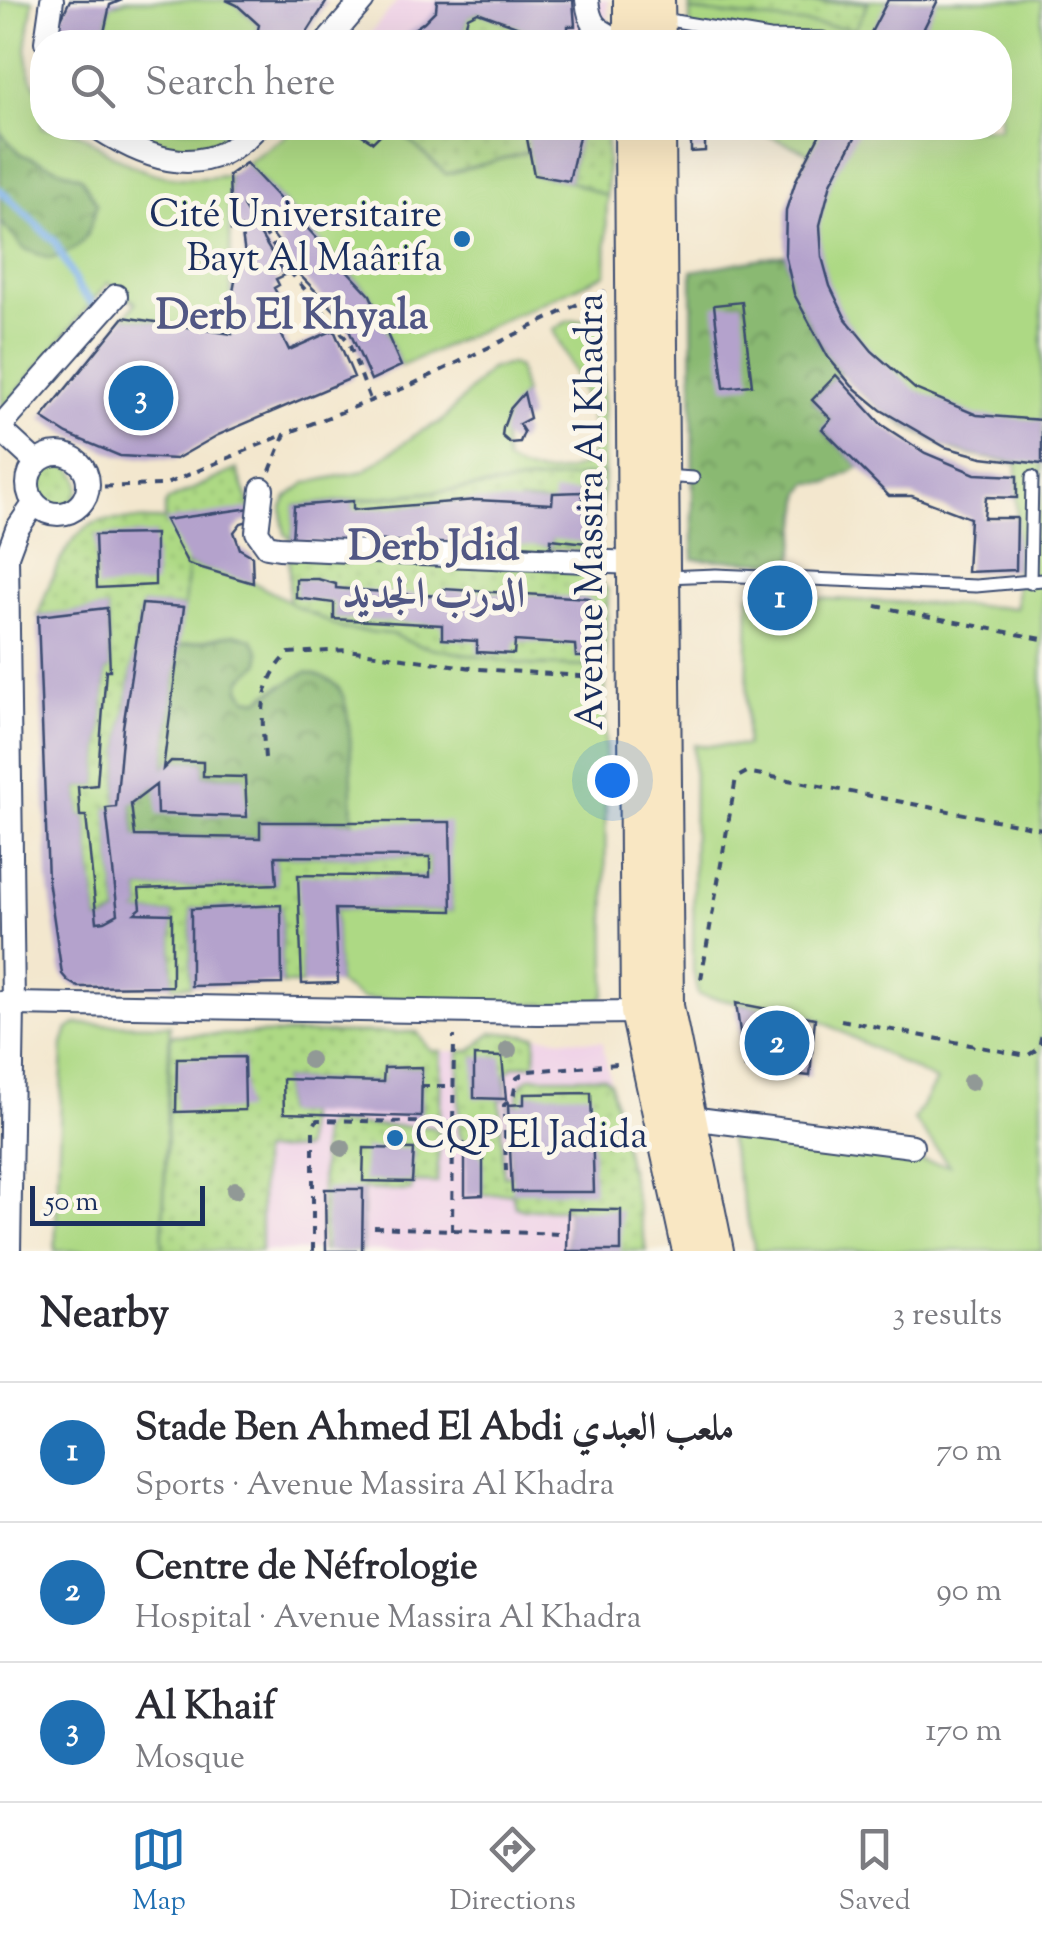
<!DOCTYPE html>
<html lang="en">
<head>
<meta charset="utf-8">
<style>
  :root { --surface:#fff; --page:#f2f2f3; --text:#2b2b33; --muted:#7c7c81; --line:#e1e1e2; --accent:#1f6fb2 }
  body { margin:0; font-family:"Sorts Mill Goudy",Amiri,serif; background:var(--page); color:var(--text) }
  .scale { position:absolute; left:30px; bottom:25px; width:175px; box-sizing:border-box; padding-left:10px; border:5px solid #1b2f5e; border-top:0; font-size:28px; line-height:35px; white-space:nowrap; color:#1b2f5e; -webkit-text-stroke:8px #fbf7ec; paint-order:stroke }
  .you { position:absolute; left:612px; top:780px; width:35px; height:35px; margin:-25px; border:8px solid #fff; border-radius:50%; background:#1a73e8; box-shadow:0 0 0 15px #1a73e833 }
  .badge { display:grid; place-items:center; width:65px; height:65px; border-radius:50%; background:var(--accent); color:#fff; font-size:32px; font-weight:700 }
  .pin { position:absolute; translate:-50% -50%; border:5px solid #fff; box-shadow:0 2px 10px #0006 }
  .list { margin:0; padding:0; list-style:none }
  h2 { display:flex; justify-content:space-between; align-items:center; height:130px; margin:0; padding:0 40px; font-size:42px }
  h2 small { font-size:32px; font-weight:400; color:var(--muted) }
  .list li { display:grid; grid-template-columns:65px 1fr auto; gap:30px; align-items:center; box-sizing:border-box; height:140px; padding:0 40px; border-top:2px solid var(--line) }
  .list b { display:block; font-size:38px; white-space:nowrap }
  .list p { margin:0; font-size:32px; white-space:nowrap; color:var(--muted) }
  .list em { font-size:32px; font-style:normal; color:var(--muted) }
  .icon { flex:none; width:55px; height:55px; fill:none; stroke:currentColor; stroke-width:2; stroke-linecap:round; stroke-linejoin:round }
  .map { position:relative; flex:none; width:1042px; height:1251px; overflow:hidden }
  .search { position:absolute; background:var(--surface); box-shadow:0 10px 40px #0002; left:30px; right:30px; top:30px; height:110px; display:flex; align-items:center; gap:25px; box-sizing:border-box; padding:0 35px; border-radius:40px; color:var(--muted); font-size:38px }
  .sheet { height:550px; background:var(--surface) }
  nav { display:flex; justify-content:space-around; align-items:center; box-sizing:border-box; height:140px; border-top:2px solid var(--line); background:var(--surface); font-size:28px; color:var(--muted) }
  nav a { display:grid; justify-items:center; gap:5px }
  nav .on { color:var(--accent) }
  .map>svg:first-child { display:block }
  .built { fill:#efd0e7 }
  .green { fill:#add984; stroke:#648471; stroke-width:2.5 }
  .forest { fill:url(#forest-crowns); stroke:#527468; stroke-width:2.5 }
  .garden { fill:url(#garden-dots); stroke:#648471; stroke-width:2.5; fill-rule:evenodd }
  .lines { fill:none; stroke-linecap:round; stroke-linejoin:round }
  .stream { stroke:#7cb1ea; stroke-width:8 }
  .building { fill:#b4a2cc }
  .lane-casing { stroke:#3b4b6f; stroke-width:15 }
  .street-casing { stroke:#3b4b6f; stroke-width:26 }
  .secondary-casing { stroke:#3b4b6f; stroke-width:36 }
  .path { stroke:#3b4b6f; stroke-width:4; stroke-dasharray:8 8; stroke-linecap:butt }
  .lane { stroke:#fff; stroke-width:11 }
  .street { stroke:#fff; stroke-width:22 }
  .secondary { stroke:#f9e7c3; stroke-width:32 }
  .tree { fill:#919996 }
  .poi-dot { fill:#1f6fb2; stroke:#fbf7ec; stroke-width:4 }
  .labels { text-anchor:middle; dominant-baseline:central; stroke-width:10; stroke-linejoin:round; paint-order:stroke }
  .poi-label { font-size:38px; fill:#1b2f5e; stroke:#fbf7ec; text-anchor:end }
  .street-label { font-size:38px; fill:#1b2f5e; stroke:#fbf7ec }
  .quarter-label { font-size:42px; font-weight:bold; fill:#515784; stroke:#fbf7ec }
</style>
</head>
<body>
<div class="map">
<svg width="1042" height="1251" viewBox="0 0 1042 1251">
  <defs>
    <pattern id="forest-crowns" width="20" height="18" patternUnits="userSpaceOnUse" patternTransform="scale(2.5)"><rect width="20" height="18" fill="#8ab972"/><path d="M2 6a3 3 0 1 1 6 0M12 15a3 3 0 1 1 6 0" fill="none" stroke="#709761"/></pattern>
    <pattern id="garden-dots" width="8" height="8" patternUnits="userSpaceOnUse" patternTransform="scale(2.5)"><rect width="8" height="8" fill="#add984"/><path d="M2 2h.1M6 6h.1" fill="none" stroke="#94bb74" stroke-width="1.8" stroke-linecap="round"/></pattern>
  </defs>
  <rect width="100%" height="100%" fill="#fbf7ec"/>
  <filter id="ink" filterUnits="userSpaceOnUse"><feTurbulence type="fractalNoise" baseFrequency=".01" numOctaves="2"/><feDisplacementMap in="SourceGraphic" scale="20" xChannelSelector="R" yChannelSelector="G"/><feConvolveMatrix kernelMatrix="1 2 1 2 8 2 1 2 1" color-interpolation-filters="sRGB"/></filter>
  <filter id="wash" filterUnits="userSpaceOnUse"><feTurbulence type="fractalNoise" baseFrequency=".0048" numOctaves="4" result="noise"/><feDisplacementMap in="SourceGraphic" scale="40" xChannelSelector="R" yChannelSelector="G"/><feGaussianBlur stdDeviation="2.25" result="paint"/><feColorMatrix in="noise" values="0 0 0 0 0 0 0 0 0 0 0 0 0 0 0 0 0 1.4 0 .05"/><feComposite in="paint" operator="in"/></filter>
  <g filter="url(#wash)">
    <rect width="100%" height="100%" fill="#f3e7ce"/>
    <path class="built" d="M 398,0 L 608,0 L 608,42 L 363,42 Z
      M 417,1032 L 432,1051 L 471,1051 L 492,1032 L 602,1042 L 647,1251 L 162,1251 L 171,1035 Z"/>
    <path class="green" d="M 0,0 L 33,0 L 26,49 L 30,74 L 42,100 L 42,128 C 84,128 81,136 114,156 C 152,179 186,182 229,175 L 232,334 L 124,317 L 136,303 L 108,283 L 2,410 Z
      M 127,0 L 225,0 L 237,5 L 259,25 L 256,38 L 252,42 L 102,42 L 110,5 Z
      M 690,0 L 1042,0 L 1042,1251 L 755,1251 L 728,1136 L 949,1165 L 914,1120 L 936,1081 L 815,1018 L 698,995 L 693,970 L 694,745 L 746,746 L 749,595 L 1016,608 L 1017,463 C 993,459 965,456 942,445 C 825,391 748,280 809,153 L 751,128 L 1000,128 L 1000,42 L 690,42 Z
      M 98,128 L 214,128 L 232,139 L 199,160 Z
      M 291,128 L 351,128 L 373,142 L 387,128 L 396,128 L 446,174 L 531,151 L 534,175 L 569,181 L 607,196 L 606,274 L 401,366 L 370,295 L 246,163 L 283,138 Z
      M 602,320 L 604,474 L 295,506 L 292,541 L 285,534 L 283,524 L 282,507 L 287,497 L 306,483 L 364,471 L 421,431 L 441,422 L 490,369 L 511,364 L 518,368 L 524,393 C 505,415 500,432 506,461 C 523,473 545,476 565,471 C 573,469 581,468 587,462 C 611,434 567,358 553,330 L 568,321 Z
      M 188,564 L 246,579 L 343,629 L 391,634 L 417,645 L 529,665 L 605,667 L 606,986 L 604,995 L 593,1006 L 362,999 L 338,983 L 335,909 L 452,911 L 450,864 L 353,822 L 348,719 L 283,684 L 258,700 L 247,698 L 240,689 L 242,679 L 178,646 Z
      M 76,1024 L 170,1025 L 162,1251 L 55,1251 L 63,1044 L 68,1029 Z"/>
    <path class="forest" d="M 0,132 L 21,154 L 81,177 L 97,204 C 87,238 86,248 50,259 L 24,249 L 0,221 Z
      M 785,254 C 795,298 811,337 840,372 L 812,400 L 831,419 L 822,430 L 860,467 L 829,483 L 809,483 L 802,493 L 793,563 L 693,559 L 692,271 Z
      M 234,634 L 252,639 L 259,651 L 260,663 L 242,679 L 240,689 L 247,698 L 258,700 L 306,672 C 318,675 332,678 340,690 C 354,712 351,793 353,822 L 260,822 L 260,838 L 135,836 L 131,804 L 156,785 L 244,777 L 203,776 L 203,762 L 171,761 L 163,769 L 178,646 Z"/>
    <path class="garden" d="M 869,2 L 855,29 L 690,11 L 690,5 Z
      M 478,12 L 533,32 L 532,42 L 460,42 L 468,17 Z
      M 396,128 L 525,128 L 531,151 L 446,174 Z
      M 581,128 L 607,128 L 607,196 L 569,181 Z
      M37 485a21 21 0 1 1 42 0a21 21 0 1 1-42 0Z
      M 237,469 L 251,508 L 188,564 L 184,607 L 142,605 L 123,727 L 116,807 L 107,808 L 118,914 L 97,922 L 86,816 L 80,816 L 78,787 L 97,785 L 106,670 L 110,669 L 107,609 L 38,616 C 48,587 67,527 102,521 C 122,518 144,520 165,520 L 165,505 L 169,500 Z
      M 604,474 L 599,552 L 552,548 L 551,556 L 352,544 L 353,501 ZM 520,501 L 552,504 L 551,547 L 515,542 Z
      M 289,555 L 593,570 L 608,591 L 605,667 L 529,665 L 463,654 L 417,645 L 391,634 L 343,629 L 289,603 Z
      M 275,856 L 430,857 L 430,877 L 393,878 L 301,927 L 302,984 L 282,984 L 281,906 L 191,909 L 191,986 L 172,986 L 172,914 L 135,913 L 141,908 L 139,889 L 276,884 Z
      M 417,1032 L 431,1051 L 441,1051 L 440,1115 L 421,1117 L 421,1067 L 385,1068 L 383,1082 L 283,1079 L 284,1112 L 306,1113 L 304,1149 L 261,1151 L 261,1251 L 162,1251 L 171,1035 Z
      M 492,1032 L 536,1036 L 535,1064 L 514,1066 L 506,1074 L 506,1099 L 500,1099 L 504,1176 L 511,1175 L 508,1105 L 518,1104 C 518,1091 518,1084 531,1077 L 603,1077 L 610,1082 L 647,1251 L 567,1251 L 568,1209 L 524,1209 L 515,1206 L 512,1193 L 483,1195 L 459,1132 L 459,1051 L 471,1051 Z
      M 328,1124 L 431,1127 L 440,1131 L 437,1183 L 412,1182 L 411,1190 L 407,1191 L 363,1189 L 362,1251 L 322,1251 L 321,1130 Z"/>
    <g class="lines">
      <path class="stream" d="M 0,190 L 55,242 L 79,289 L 92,303"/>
    </g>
    <g id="blocks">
      <path class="building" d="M 70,0 L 122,0 L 110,5 L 102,42 L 57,42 L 60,21 Z
        M 226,0 L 317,0 L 327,1 L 301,42 L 252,42 L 256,38 L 259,25 L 237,5 Z
        M 437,0 L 573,0 L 575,26 L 568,26 L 568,38 L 556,39 L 556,42 L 532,42 L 533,32 L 478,12 L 468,17 L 460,42 L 395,42 L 424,22 L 436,10 Z
        M 888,0 L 938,0 L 917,42 L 866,42 Z
        M 214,128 L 245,128 L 232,139 Z
        M 351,128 L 387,128 L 373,142 Z
        M 525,128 L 581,128 L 569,181 L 534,175 Z
        M 691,128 L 705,128 L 705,151 L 691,152 Z
        M 823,128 L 860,128 L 831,183 L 820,225 L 822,257 L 830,286 L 846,319 L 872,351 L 915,389 L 977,415 L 1042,420 L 1042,464 L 982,457 L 945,447 L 881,410 L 852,386 L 828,357 L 794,294 L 785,254 L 786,210 L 796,180 Z
        M 246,163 L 370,295 L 401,366 L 371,380 L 345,321 L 288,263 L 281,245 L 246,200 L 243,206 L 285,275 L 276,279 L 279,285 L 274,288 L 290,318 L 277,325 L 289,350 L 334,330 L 354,377 L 218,435 L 176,459 L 120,456 L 67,434 L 42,418 L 124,317 L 232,334 L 232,297 L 236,276 L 246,262 L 241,227 L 231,230 L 229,175 Z
        M 742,302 L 752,385 L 724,388 L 714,305 Z
        M 836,375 L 882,425 L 925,453 L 975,474 L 1017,476 L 1017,498 L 986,497 L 984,518 L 1017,518 L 1016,570 L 967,572 L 970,518 L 912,496 L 889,496 L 822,429 L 831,419 L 812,400 Z
        M 524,393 L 530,418 L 519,424 L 524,432 L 520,442 L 510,443 L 502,436 L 503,428 L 510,409 Z
        M 582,492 L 587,543 L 551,539 L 551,547 L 472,542 L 472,551 L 292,541 L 294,506 L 353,501 L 353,510 L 476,500 L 552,504 L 553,493 Z
        M 251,508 L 252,520 L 241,523 L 234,532 L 240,549 L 252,556 L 253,583 L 188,564 L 165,520 Z
        M 155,534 L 155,585 L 97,588 L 95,535 Z
        M 296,579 L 318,579 L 336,584 L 336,588 L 407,594 L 444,596 L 444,589 L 588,598 L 596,604 L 596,657 L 576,657 L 575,645 L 515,641 L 514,654 L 477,652 L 477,641 L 442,639 L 442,625 L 334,619 L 334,603 L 296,598 Z
        M 142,604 L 184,607 L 163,769 L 171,761 L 203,762 L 203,776 L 245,777 L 247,817 L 157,814 L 156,785 L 131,804 L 135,836 L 260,838 L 260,822 L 450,822 L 452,911 L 335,909 L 338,983 L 302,984 L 298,875 L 430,877 L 430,857 L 275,856 L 277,884 L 139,889 L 141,908 L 135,913 L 172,914 L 172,986 L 78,987 L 68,981 L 62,974 L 48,880 L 38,616 L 107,608 L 110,670 L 106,670 L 97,785 L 78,787 L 80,816 L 86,816 L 97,922 L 105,921 L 118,914 L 106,808 L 116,807 L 123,727 Z
        M 281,905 L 282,984 L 191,986 L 191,909 Z
        M 736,1003 L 815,1018 L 810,1076 L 745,1068 Z
        M 474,1056 L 502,1057 L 506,1099 L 474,1098 Z
        M 244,1057 L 245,1110 L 176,1112 L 177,1058 Z
        M 422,1067 L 421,1117 L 284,1113 L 283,1079 L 383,1082 L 384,1068 Z
        M 591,1093 L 594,1192 L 512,1192 L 508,1105 L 524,1104 L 524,1094 Z
        M 465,1144 L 483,1157 L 483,1195 L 465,1196 Z
        M 364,1148 L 414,1149 L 412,1182 L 363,1181 Z
        M 325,1189 L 363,1189 L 362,1251 L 326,1251 Z
        M 568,1209 L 621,1210 L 621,1251 L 567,1251 Z"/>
    </g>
  </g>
  <g filter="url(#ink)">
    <use href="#blocks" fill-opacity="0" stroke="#3b4b6f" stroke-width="2.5"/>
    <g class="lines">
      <g class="lane-casing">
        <path id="lane" d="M 663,19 L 770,37 L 823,38
          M 664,476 L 693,478
          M 666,577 L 716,575 L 976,586 L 1042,580
          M 1030,583 L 1032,477"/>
      </g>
      <g class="street-casing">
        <path id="street" d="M 587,0 C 590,29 598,29 622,42
          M 46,42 L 52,0
          M 327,42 L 363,0
          M 98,128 C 151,162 207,181 256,128
          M 0,427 L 116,296
          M 0,429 L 37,463
          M28 484a30 30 0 1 1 60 0a30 30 0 1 1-60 0Z
          M 262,489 L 257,532 L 267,546 L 279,548 L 634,563
          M 0,1003 L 13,1004 L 7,556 L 17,529 L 34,504
          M 690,1118 L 912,1146
          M 9,1251 L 13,1004 L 537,1013 L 637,1012"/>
      </g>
      <g class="secondary-casing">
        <path id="secondary" d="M 630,0 L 630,42
          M 658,0 L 659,42
          M 631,128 L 637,1012 L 689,1251
          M 659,128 L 667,1006 L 717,1251"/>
      </g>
      <path class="path" d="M 246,204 L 291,273 L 348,341 L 371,402
        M 270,471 L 285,434 L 409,386 L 605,291
        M 88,487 L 164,485 L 283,435
        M 876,606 L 1042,639
        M 265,758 C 262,718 257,684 289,653 L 348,650 L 479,669 L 609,678
        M 701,979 L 736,778 L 747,772 L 1042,829
        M 841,1020 L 1027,1056 L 1039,1048 L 1042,1033
        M 421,1086 L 454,1086
        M 506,1171 L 504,1105 L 513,1098 L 517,1078 L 528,1071 L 618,1064
        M 374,1227 L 561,1234
        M 452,1231 L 454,1036
        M 313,1251 L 313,1127 L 317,1120 L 453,1123"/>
      <use href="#lane" class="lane"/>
      <use href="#street" class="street"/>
      <use href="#secondary" class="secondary"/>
    </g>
    <g class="tree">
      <circle cx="508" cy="1050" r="9"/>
      <circle cx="310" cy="1060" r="9"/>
      <circle cx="971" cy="1082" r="9"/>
      <circle cx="342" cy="1148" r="9"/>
      <circle cx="235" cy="1190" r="9"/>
    </g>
  </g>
  <g class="poi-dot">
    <circle cx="462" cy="239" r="10"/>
    <circle cx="395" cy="1138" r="10"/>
  </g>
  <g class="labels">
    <g class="poi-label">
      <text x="442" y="217">Cité Universitaire<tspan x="442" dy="44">Bayt Al Maârifa</tspan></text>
      <text x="415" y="1138" text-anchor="start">CQP El Jadida</text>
    </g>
    <g class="street-label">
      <text transform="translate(593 512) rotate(-90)">Avenue Massira Al Khadra</text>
    </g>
    <g class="quarter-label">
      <text x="292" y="318">Derb El Khyala</text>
      <text x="434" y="549">Derb Jdid<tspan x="434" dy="48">الدرب الجديد</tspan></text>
    </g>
  </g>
</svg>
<div class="scale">50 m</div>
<div class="you"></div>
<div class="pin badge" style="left:780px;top:598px">1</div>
<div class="pin badge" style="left:777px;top:1043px">2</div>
<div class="pin badge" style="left:141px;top:398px">3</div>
<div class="search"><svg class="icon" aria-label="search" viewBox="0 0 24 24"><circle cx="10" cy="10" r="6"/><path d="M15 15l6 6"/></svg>Search here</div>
</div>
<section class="sheet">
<h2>Nearby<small>3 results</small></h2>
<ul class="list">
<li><span class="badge">1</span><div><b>Stade Ben Ahmed El Abdi ملعب العبدي</b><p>Sports · Avenue Massira Al Khadra</p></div><em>70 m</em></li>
<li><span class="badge">2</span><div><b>Centre de Néfrologie</b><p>Hospital · Avenue Massira Al Khadra</p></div><em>90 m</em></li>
<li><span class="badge">3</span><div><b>Al Khaif</b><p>Mosque</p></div><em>170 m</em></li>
</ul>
</section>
<nav>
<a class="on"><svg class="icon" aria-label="map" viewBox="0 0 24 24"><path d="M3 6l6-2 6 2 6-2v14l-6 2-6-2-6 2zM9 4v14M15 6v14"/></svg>Map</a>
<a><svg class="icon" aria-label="directions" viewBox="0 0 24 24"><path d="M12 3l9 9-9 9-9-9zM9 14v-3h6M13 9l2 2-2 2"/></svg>Directions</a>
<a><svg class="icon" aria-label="saved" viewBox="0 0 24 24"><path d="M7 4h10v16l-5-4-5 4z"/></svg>Saved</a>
</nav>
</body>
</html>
